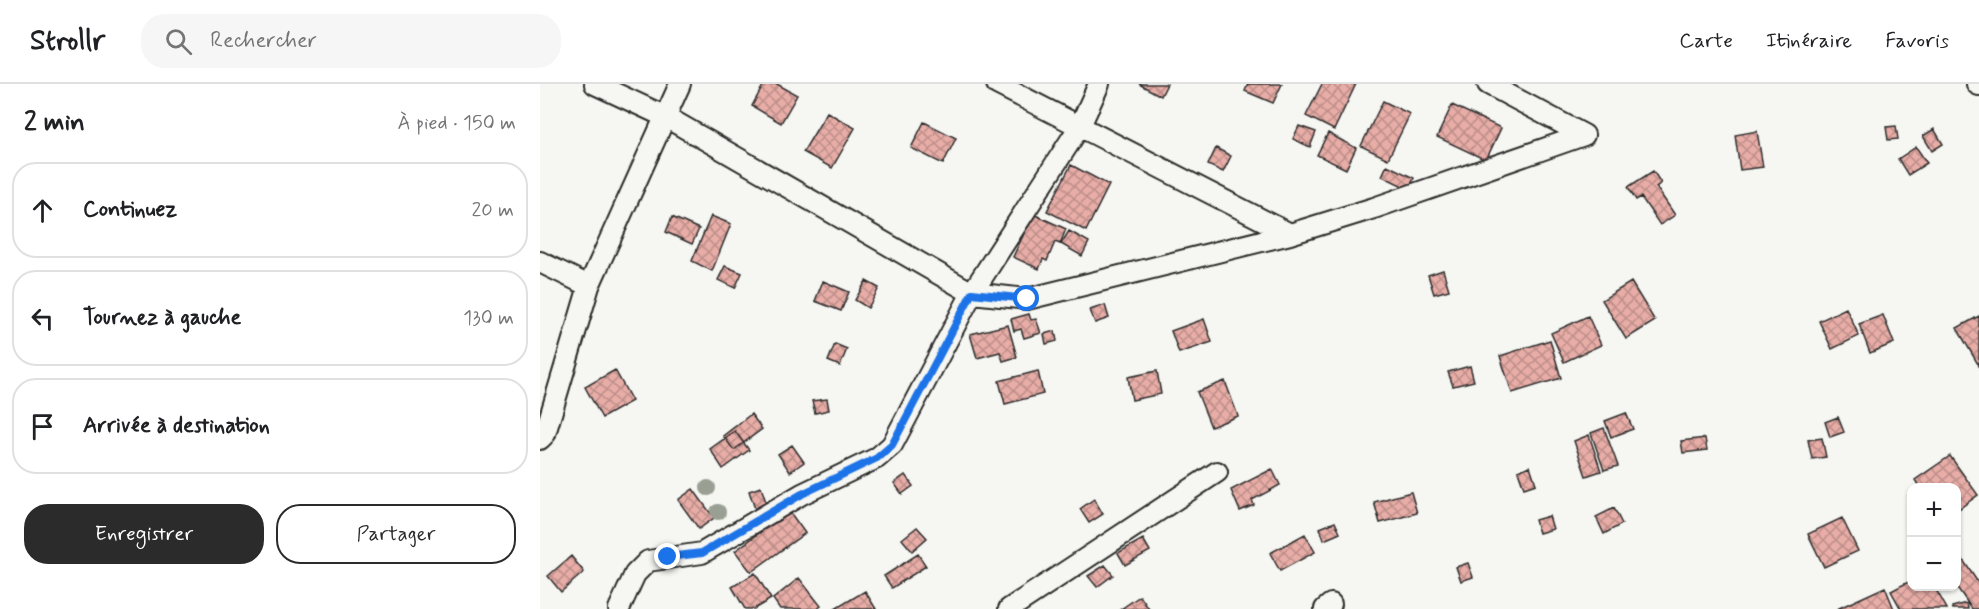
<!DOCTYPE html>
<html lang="fr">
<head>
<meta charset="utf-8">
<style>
  :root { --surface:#fff; --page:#f6f6f6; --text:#202124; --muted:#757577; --line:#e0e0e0; --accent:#2b2b2b }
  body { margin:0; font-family:Mynerve,sans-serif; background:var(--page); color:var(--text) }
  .controls { position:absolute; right:18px; bottom:18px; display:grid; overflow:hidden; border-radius:12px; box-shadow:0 2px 4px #0004 }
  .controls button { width:54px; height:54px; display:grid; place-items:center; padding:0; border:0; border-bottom:2px solid var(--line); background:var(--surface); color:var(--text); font:30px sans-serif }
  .stop { position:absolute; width:18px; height:18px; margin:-14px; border:4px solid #1a73e8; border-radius:50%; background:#fff }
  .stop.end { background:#1a73e8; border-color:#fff; box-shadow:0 2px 6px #0008 }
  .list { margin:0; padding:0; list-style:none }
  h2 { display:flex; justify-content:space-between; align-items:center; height:78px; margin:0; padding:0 24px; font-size:26px }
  h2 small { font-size:20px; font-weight:400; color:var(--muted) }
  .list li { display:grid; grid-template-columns:39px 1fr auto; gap:18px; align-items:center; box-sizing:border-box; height:96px; margin:0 12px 12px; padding:0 12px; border:2px solid var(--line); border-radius:24px }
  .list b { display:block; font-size:22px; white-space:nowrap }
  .list em { font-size:20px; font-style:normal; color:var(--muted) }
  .actions { display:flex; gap:12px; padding:18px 24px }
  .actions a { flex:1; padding:14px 0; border:2px solid var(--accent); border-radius:24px; text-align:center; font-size:21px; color:var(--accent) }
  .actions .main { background:var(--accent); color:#fff }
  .icon { flex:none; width:33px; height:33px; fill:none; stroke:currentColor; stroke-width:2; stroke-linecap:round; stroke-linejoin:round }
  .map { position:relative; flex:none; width:1439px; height:525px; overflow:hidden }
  header { display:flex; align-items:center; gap:36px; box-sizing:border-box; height:84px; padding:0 30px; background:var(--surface); border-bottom:2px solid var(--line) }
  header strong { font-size:28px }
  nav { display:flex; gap:33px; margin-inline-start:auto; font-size:21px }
  .search { width:420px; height:54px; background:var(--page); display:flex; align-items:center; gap:15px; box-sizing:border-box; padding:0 21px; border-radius:24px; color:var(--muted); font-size:22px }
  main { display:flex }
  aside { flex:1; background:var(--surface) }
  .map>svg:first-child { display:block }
  .building { fill:url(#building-cross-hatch); stroke:#2b2b2b; stroke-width:1.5 }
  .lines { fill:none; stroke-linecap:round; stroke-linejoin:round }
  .minor-casing { stroke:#2b2b2b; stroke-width:24 }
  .minor { stroke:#f6f6f2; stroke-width:20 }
  .tree { fill:#9a9f93 }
  .route { stroke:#1a73e8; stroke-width:8 }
</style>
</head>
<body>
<header>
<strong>Strollr</strong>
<div class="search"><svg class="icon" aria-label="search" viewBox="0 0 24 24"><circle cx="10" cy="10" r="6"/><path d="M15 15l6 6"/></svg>Rechercher</div>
<nav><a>Carte</a><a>Itinéraire</a><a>Favoris</a></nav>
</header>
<main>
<aside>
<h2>2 min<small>À pied · 150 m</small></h2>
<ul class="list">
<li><svg class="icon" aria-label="ahead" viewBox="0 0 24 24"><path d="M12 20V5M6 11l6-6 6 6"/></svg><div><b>Continuez</b></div><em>20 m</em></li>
<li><svg class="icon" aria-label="left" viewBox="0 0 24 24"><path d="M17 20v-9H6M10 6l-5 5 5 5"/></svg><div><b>Tournez à gauche</b></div><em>130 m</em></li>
<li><svg class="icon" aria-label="arrive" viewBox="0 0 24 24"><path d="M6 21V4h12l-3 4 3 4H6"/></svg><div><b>Arrivée à destination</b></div></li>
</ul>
<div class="actions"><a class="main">Enregistrer</a><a>Partager</a></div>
</aside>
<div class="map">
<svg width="1439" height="525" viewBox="0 0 1439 525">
  <defs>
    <pattern id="building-cross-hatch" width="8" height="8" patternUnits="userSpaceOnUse" patternTransform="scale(1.5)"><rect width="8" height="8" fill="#e8ada7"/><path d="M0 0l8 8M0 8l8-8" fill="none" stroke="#bc8d88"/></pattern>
  </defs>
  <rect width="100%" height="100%" fill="#f6f6f2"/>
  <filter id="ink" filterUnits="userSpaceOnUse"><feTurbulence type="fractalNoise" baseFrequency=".0167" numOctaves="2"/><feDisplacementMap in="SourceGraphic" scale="12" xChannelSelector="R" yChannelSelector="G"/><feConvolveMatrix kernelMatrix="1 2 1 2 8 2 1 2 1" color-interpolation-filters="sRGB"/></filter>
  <g filter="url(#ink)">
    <path class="building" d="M 224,0 L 237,0 L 257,11 L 241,39 L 212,22 Z
      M 599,0 L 627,0 L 621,12 Z
      M 708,0 L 742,0 L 733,19 L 705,7 Z
      M 782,0 L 816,0 L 794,46 L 766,32 Z
      M 843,17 L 870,30 L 848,75 L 821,62 Z
      M 912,21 L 961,44 L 946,76 L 897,53 Z
      M 287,28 L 315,44 L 292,84 L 263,68 Z
      M 384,38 L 416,54 L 403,80 L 371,64 Z
      M 759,42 L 776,48 L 770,63 L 753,55 Z
      M 1356,42 L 1358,55 L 1348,56 L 1346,43 Z
      M 1394,45 L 1403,60 L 1392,67 L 1383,52 Z
      M 1217,47 L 1223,83 L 1200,86 L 1195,51 Z
      M 788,49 L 816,64 L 806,85 L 777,71 Z
      M 1376,63 L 1387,79 L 1368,91 L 1358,75 Z
      M 676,64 L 691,72 L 683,88 L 668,81 Z
      M 531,81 L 569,101 L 546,147 L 507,127 Z
      M 847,81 L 874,94 L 869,105 L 842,92 Z
      M 1113,87 L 1121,99 L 1116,103 L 1135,131 L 1120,141 L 1101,113 L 1096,116 L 1088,103 Z
      M 493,130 L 526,145 L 520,160 L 515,158 L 507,177 L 503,175 L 499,185 L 473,173 Z
      M 171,132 L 191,140 L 172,187 L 152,177 Z
      M 132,133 L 159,145 L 152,160 L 126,148 Z
      M 529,147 L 549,158 L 542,172 L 521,160 Z
      M 185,182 L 202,189 L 195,204 L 178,196 Z
      M 903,186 L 909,206 L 894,210 L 888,191 Z
      M 283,197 L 309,208 L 301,227 L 275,217 Z
      M 326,197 L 339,204 L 328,224 L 315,216 Z
      M 1091,198 L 1115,237 L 1086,255 L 1062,216 Z
      M 565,221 L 569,234 L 555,239 L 550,226 Z
      M 1306,224 L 1319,252 L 1292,265 L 1279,237 Z
      M 489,230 L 491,236 L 496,235 L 501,249 L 484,254 L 481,245 L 474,247 L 471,235 Z
      M 1343,231 L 1354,259 L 1330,269 L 1319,240 Z
      M 1048,232 L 1061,261 L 1024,278 L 1011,249 Z
      M 1439,232 L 1439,282 L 1417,244 Z
      M 664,235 L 672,258 L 639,269 L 631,247 Z
      M 468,241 L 477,273 L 463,277 L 460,268 L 437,274 L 430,250 Z
      M 515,247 L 517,257 L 506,260 L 504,250 Z
      M 1010,256 L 1021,294 L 972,309 L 960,272 Z
      M 295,260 L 307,265 L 300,282 L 288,277 Z
      M 930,282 L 934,297 L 913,302 L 908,288 Z
      M 75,286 L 92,317 L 62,334 L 45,303 Z
      M 498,287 L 503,310 L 465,320 L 459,297 Z
      M 617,287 L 621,310 L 592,316 L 588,293 Z
      M 685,297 L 698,332 L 671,343 L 657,308 Z
      M 287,315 L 289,326 L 275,329 L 272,317 Z
      M 1086,329 L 1093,345 L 1071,353 L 1065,337 Z
      M 211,330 L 222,345 L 194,366 L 183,352 Z
      M 1298,333 L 1304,348 L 1290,353 L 1285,338 Z
      M 1064,344 L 1078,382 L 1064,386 L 1051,349 Z
      M 195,347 L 209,366 L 183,385 L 170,365 Z
      M 1049,351 L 1061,387 L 1046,392 L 1034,357 Z
      M 1165,354 L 1167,366 L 1143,369 L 1141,357 Z
      M 1282,354 L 1286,373 L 1272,375 L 1268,356 Z
      M 252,361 L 264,378 L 250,388 L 238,370 Z
      M 1410,372 L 1438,411 L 1416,427 L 1416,404 L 1380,404 L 1375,396 Z
      M 990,382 L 996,400 L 984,404 L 978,387 Z
      M 732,385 L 740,401 L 712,416 L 714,421 L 700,427 L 691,406 Z
      M 365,391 L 373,402 L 362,410 L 354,399 Z
      M 221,403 L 227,421 L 215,425 L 209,407 Z
      M 153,405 L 174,434 L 159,445 L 138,416 Z
      M 871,408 L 877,429 L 840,439 L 834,418 Z
      M 554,415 L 563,430 L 549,439 L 540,425 Z
      M 1074,424 L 1082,440 L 1064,450 L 1056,433 Z
      M 249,427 L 265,449 L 211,488 L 195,467 Z
      M 1009,432 L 1013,445 L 999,449 L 995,436 Z
      M 1302,434 L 1318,467 L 1284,483 L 1268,450 Z
      M 795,438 L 800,449 L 784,456 L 780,444 Z
      M 377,443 L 387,454 L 372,467 L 362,455 Z
      M 765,450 L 775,468 L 740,487 L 730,469 Z
      M 603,455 L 610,467 L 585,481 L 578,469 Z
      M 378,470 L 386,482 L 352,504 L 344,492 Z
      M 31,472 L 44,488 L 21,508 L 8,492 Z
      M 1423,476 L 1439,500 L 1439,525 L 1432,525 L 1416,502 L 1416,481 Z
      M 928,479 L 933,493 L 921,497 L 916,483 Z
      M 565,481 L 573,491 L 557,503 L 548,492 Z
      M 215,489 L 231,515 L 214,525 L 205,525 L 192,503 Z
      M 259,494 L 281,522 L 277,525 L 240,525 L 233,515 Z
      M 1372,496 L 1372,502 L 1394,502 L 1407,525 L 1361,525 L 1351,507 Z
      M 1345,503 L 1354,525 L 1297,525 Z
      M 325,507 L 336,525 L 295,525 Z
      M 600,512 L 609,525 L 581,525 Z
      M 1427,519 L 1428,525 L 1413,525 L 1412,523 Z"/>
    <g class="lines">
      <g class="minor-casing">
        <path id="minor" d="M 55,0 L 126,33 L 432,209 L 487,215 L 750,150 L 834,124 L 1044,51
          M 457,0 L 750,150
          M 948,0 L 1044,51
          M 1437,0 L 1439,1
          M 0,178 L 49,202
          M 0,355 L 5,350 L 49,202 L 140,0
          M 79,525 L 95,490 L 108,477 L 162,469 L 262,410 L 337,374 L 352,361 L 432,209 L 540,42 L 559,0
          M 469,525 L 677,388
          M 785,525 L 791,520"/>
      </g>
      <use href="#minor" class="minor"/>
    </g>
    <g class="tree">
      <circle cx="168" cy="404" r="8"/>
      <circle cx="178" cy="428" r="8"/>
    </g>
  </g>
  <g class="lines" filter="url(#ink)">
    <path class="route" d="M 128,473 L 162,469 L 262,410 L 337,374 L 352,361 L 432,209 L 487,215"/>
  </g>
</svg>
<div class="controls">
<button>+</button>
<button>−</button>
</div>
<div class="stop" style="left:487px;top:215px"></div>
<div class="stop end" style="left:128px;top:473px"></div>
</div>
</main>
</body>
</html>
